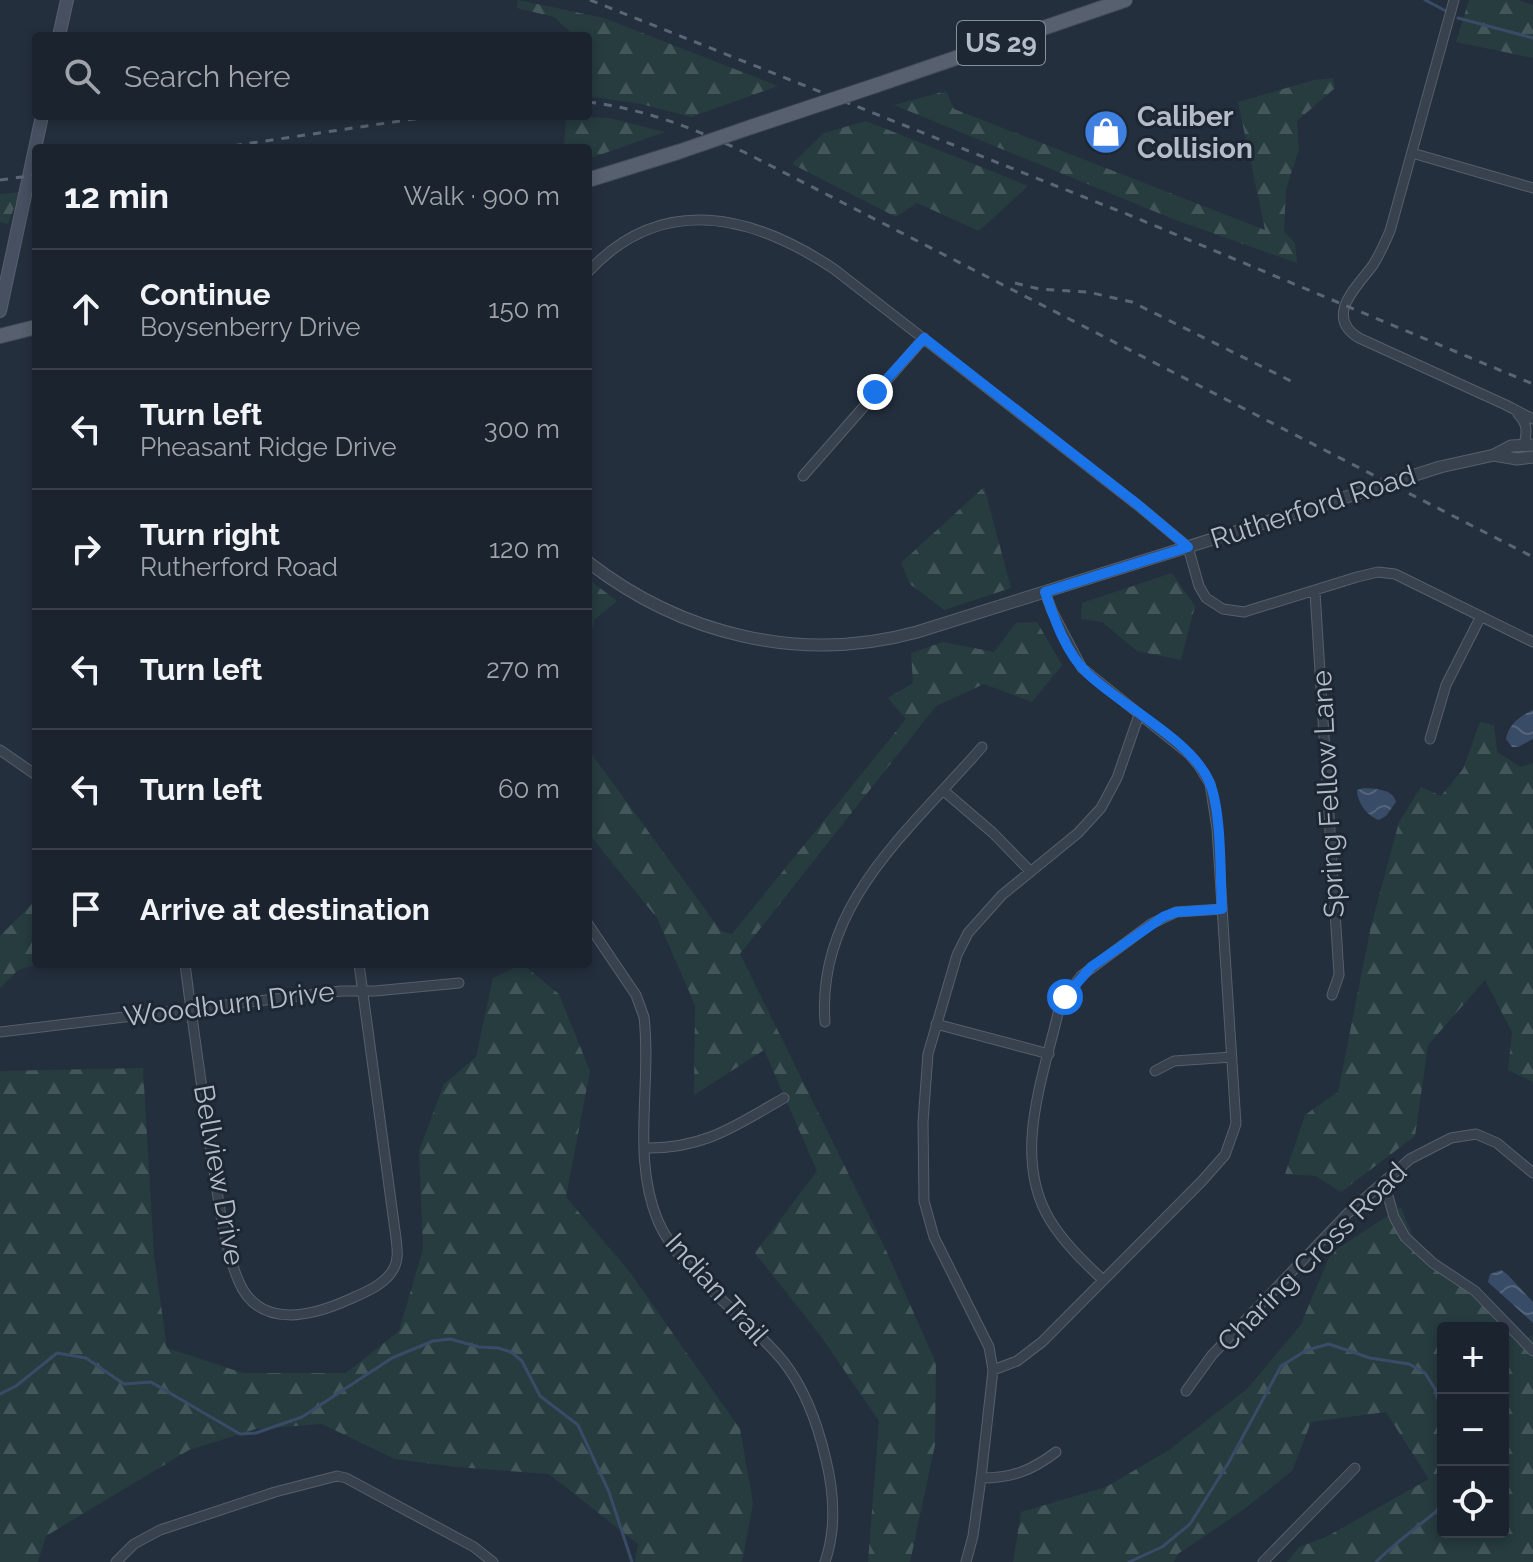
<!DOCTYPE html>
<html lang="en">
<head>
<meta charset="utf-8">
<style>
  :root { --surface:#1b232e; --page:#242b36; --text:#f1f3f6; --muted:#a0a4aa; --line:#39404a }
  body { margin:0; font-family:Raleway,sans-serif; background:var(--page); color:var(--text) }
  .controls { position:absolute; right:24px; bottom:24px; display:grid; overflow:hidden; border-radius:8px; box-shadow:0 4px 12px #0003 }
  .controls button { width:72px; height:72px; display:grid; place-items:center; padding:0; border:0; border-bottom:2px solid var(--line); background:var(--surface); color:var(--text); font:40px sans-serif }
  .stop { position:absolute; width:24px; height:24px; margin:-18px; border:6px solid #1a73e8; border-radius:50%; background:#fff }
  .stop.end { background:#1a73e8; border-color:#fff; box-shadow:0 2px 8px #0008 }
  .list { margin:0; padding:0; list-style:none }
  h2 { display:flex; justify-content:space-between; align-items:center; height:104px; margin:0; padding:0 32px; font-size:34px }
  h2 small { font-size:26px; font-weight:400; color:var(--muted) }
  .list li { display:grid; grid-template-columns:52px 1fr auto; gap:24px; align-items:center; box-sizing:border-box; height:120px; padding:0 32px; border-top:2px solid var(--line) }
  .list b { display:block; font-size:30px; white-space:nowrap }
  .list p { margin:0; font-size:26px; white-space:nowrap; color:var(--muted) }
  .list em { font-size:26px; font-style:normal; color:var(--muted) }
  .icon { flex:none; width:44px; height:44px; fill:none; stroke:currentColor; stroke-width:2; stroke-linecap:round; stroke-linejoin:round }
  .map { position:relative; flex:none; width:1533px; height:1562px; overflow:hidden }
  .search { position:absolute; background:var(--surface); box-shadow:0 4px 12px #0003; left:32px; top:32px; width:560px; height:88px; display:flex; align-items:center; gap:20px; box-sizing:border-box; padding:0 28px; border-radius:8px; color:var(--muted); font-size:30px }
  .panel { position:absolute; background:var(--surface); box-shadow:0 4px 12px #0003; left:32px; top:144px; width:560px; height:824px; border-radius:8px }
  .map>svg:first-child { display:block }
  .forest { fill:url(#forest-firs); fill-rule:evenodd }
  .water { fill:url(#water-waves) }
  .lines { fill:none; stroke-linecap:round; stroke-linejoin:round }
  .stream { stroke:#394c67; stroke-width:3 }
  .minor-casing { stroke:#565f6c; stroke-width:11 }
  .tertiary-casing { stroke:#565f6c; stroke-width:13 }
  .secondary-casing { stroke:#565f6c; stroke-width:14 }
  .primary-casing { stroke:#414a57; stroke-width:16 }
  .minor { stroke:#38414e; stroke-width:9 }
  .tertiary { stroke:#38414e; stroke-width:11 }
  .secondary { stroke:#465061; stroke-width:12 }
  .primary { stroke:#56606e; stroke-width:14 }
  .rail { stroke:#5a6575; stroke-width:3; stroke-dasharray:8 8; stroke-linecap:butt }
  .tertiary-bridge-casing { stroke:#565f6c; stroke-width:13; stroke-linecap:butt }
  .primary-bridge-casing { stroke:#414a57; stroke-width:16; stroke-linecap:butt }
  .tertiary-bridge { stroke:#38414e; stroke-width:11 }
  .primary-bridge { stroke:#56606e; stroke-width:14 }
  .route { stroke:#1a73e8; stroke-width:10 }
  .labels { text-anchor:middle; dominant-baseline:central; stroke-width:6; stroke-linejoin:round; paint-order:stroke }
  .shield { fill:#1d2633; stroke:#878f9c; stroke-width:2 }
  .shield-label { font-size:26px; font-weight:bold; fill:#b4bcc9 }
  .poi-label { font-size:28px; font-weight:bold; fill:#b4bcc9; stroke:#1d2633; text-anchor:start }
  .street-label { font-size:28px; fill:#b4bcc9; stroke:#1d2633 }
</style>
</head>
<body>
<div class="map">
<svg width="1533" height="1562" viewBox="0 0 1533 1562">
  <defs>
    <pattern id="forest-firs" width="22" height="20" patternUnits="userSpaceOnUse" patternTransform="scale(2)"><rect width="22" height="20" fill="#263c3f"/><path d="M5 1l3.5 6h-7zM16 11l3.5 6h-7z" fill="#435659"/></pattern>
    <pattern id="water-waves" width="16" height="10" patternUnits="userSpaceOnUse" patternTransform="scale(2)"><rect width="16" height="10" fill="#394c67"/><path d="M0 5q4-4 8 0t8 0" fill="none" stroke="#53647b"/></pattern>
  </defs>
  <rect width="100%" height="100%" fill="#242f3e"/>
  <path class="forest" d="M 518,0 L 604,18 L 778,86 L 691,117 L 641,104 L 588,96 L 588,36 L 575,36 L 554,17 L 517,8 Z
    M 1469,0 L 1518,0 L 1533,5 L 1533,58 L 1456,42 Z
    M 1333,78 L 1335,88 L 1297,121 L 1299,149 L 1286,189 L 1284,231 L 1295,243 L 1297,263 L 1173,219 L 894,105 L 946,91 L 954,109 L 1265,230 L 1238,102 L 1314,80 Z
    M 566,116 L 609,118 L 665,132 L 588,159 L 588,148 L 564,148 Z
    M 866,121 L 1009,178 L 1028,186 L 979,231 L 917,203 L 896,217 L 792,164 L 824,133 Z
    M 20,192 L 8,224 L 0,222 L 0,194 Z
    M 984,487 L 1011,588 L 944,610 L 910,584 L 901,563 Z
    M 1172,573 L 1195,606 L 1181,660 L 1137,651 L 1102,622 L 1081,619 L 1082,603 Z
    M 588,579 L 617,601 L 595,619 L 588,643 Z
    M 1037,622 L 1062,665 L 1032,702 L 984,684 L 936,706 L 740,954 L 885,1248 L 936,1363 L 935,1445 L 910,1562 L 868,1562 L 879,1421 L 820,1335 L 755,1253 L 817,1171 L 764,1050 L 694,1095 L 695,1005 L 657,918 L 588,833 L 588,749 L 721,931 L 732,934 L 906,719 L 888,698 L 913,683 L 911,653 L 943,642 L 994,652 L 1016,623 Z
    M 1480,722 L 1494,725 L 1497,752 L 1521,767 L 1533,763 L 1533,1082 L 1508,1070 L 1512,1032 L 1485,980 L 1428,1045 L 1415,1136 L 1341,1192 L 1316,1176 L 1285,1174 L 1305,1115 L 1338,1092 L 1371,926 L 1399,822 L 1421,787 L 1441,796 L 1463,769 Z
    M 36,900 L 37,964 L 18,970 L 0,988 L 0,936 Z
    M 522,964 L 559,994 L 590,1071 L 566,1197 L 629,1271 L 740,1429 L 753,1503 L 742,1562 L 635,1562 L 638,1544 L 549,1474 L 456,1467 L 395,1459 L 322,1424 L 256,1429 L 189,1450 L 46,1536 L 38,1562 L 0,1562 L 0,1071 L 143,1068 L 154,1255 L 167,1348 L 243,1373 L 346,1373 L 399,1331 L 423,1249 L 419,1151 L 444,1084 L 476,1057 L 493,978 Z
    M 1401,1207 L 1417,1247 L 1523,1340 L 1533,1335 L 1533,1562 L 1287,1562 L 1299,1547 L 1326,1537 L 1429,1479 L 1386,1412 L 1311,1422 L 1292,1471 L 1243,1510 L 1178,1554 L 1174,1562 L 1013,1562 L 1021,1512 L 1106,1487 L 1169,1450 L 1247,1389 L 1300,1326 L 1331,1253 ZM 1443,1328 L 1503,1328 L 1503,1532 L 1443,1532 Z"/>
  <path class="water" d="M 1533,710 L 1533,739 L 1518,747 L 1512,747 L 1506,739 C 1509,724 1520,716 1533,710 Z
    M 1364,788 C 1376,789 1393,789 1396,802 L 1386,816 L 1379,820 C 1367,816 1357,802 1357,790 Z
    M 1501,1270 L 1507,1274 L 1533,1302 L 1533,1323 L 1488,1282 L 1490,1274 Z"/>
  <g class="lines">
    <path class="stream" d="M 1425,0 L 1446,11
      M 1458,18 L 1533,38
      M 0,1394 L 16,1386 L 57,1353 L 86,1358 L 124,1384 L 151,1382 L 240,1434 L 256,1433 L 302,1417 L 392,1358 L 433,1341 L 450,1339 L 479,1347 L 498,1348 L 511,1352 L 522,1361 L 540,1396 L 578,1425 L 609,1492 L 632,1562
      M 1129,1562 L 1162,1547 L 1190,1524 L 1229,1462 L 1281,1366 L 1307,1350 L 1329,1344 L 1370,1358 L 1409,1364 L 1425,1373 L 1435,1389 L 1443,1417
      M 1376,1562 C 1397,1541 1420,1525 1443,1506"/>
    <g class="minor-casing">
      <path id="minor" d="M 1454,0 L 1390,231 C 1385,242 1380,254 1373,265 C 1358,286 1323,316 1359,338 L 1506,405 L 1533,419
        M 1412,153 L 1533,188
        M 588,272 C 662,192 753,215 834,269 L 1140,507 L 1188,547 L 1199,586 L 1206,598 L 1223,609 L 1244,612 L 1357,577 L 1378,572 L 1395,574 L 1533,642
        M 1518,414 C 1528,424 1527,432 1524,445
        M 803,476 L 924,338
        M 1315,592 L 1339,975 L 1332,995
        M 1430,739 L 1446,685 L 1481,616
        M 0,750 L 36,775
        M 944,791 L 993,833 L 1030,871
        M 588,924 L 636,995 L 644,1017 C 652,1084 631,1157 658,1221 C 680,1272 748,1318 783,1361 C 806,1390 818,1425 826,1460 C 834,1493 836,1530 825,1562
        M 185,964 C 193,1026 202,1089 211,1151 C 218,1194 222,1242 239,1282 C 260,1330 313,1316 350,1299 C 366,1292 386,1284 394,1268 C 399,1258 397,1248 396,1238 L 359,964
        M 825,1022 C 816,904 911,829 982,747
        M 936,1024 L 1049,1054
        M 0,1032 L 341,991 L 375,991 L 459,983
        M 1155,1071 L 1174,1061 L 1232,1057
        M 645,1148 C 704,1149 735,1126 784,1098
        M 1384,1182 L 1394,1217 L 1405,1237 L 1433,1263 L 1475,1291 L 1533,1351
        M 1103,1280 C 1084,1262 1064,1243 1050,1220 C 1011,1156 1044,1076 1059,1009 L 1065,997 L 1081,976 L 1151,924 L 1176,912 L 1222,909
        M 993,1370 L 1017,1361 L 1042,1342 L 1202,1181 L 1225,1155 L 1236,1124 L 1217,829 L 1210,784 L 1199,766 L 1189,754 L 1082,668 L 1052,611 L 1045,592
        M 1186,1391 L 1212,1355 L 1348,1213 L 1410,1159 L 1451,1138 L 1476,1134 L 1497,1143 L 1533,1173
        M 981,1478 C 1012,1478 1031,1471 1056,1452
        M 116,1562 L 134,1544 L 160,1530 L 275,1492 L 337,1476 L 346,1478 L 474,1547 L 493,1562
        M 966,1562 L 973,1536 L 981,1478 L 993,1370 L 989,1347 L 934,1237 L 924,1201 L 923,1122 L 928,1054 L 957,955 L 968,933 L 1002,895 L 1078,833 L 1101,808 L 1117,778 L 1139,715
        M 1263,1562 L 1355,1468"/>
    </g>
    <g class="tertiary-casing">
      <path id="tertiary" d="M 1494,455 L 1517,459 L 1533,457
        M 1440,467 L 1494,455 L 1511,446 L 1533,445
        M 588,562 C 682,635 801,664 917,632 L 1337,500"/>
    </g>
    <g class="secondary-casing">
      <path id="secondary" d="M 59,36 L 67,0
        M 0,311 L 42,116"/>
    </g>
    <g class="primary-casing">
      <path id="primary" d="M 877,85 L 1125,0
        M 751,127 L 796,112
        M 588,180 L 678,152
        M 0,336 L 36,327"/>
    </g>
    <use href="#minor" class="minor"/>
    <use href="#tertiary" class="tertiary"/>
    <use href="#secondary" class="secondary"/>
    <use href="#primary" class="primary"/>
    <path class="rail" d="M 590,0 L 1134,217 L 1533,384
      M 588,102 C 645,109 693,128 744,152 L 1533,557
      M 218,148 L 434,116
      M 0,180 L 36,175
      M 1015,283 L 1039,289 L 1088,292 L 1132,302 L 1295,383"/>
    <g class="tertiary-bridge-casing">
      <path id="tertiary-bridge" d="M 1337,500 L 1440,467"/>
    </g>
    <g class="primary-bridge-casing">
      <path id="primary-bridge" d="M 796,112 L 877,85
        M 678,152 L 751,127"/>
    </g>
    <use href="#tertiary-bridge" class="tertiary-bridge"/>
    <use href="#primary-bridge" class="primary-bridge"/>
  </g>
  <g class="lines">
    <path class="route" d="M 875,392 L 924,338 L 1137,504 L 1188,547 L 1045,592 C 1054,618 1066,653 1087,673 C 1121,706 1190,739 1209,781 C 1222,810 1220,875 1222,909 L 1176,912 L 1163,917 L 1091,967 L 1065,997"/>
  </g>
  <defs>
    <g id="shop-disc" transform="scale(2.3)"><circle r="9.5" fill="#3f7fe0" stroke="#1d2633"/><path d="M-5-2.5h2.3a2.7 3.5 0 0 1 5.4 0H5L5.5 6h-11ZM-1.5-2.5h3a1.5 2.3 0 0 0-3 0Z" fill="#fff"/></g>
  </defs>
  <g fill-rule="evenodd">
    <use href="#shop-disc" x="1106" y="132"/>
  </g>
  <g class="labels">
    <rect class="shield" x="957" y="21" width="88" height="44" rx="6"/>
    <g class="shield-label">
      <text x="1001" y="43">US 29</text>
    </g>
    <g class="poi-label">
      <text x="1137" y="116">Caliber<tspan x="1137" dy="32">Collision</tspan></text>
    </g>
    <g class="street-label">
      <text transform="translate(1313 507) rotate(-18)">Rutherford Road</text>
      <text transform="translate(1328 794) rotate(-93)">Spring Fellow Lane</text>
      <text transform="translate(229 1004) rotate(-7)">Woodburn Drive</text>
      <text transform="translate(219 1175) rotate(80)">Bellview Drive</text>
      <text transform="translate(1312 1257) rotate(-45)">Charing Cross Road</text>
      <text transform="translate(717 1289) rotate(48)">Indian Trail</text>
    </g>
  </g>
</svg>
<div class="controls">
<button>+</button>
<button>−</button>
<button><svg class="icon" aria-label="locate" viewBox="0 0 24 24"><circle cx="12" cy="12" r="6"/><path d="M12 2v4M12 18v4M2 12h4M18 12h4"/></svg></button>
</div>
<div class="stop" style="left:1065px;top:997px"></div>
<div class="stop end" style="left:875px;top:392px"></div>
<div class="search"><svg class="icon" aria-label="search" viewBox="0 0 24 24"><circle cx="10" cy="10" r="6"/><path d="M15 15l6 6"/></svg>Search here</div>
<section class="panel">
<h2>12 min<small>Walk · 900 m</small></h2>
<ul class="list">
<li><svg class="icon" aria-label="ahead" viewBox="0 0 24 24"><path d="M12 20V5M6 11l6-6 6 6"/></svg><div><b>Continue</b><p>Boysenberry Drive</p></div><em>150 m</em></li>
<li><svg class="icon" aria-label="left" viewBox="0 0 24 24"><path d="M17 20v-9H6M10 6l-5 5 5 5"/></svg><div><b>Turn left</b><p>Pheasant Ridge Drive</p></div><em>300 m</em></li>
<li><svg class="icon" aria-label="right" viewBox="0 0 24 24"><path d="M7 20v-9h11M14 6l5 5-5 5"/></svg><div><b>Turn right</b><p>Rutherford Road</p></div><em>120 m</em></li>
<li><svg class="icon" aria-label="left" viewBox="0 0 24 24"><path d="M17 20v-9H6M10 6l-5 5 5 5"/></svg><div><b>Turn left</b></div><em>270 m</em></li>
<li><svg class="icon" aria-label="left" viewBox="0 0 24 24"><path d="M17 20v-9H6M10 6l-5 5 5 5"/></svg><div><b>Turn left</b></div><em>60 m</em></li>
<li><svg class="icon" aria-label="arrive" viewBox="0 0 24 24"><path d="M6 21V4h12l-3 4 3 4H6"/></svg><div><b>Arrive at destination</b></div></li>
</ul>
</section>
</div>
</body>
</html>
